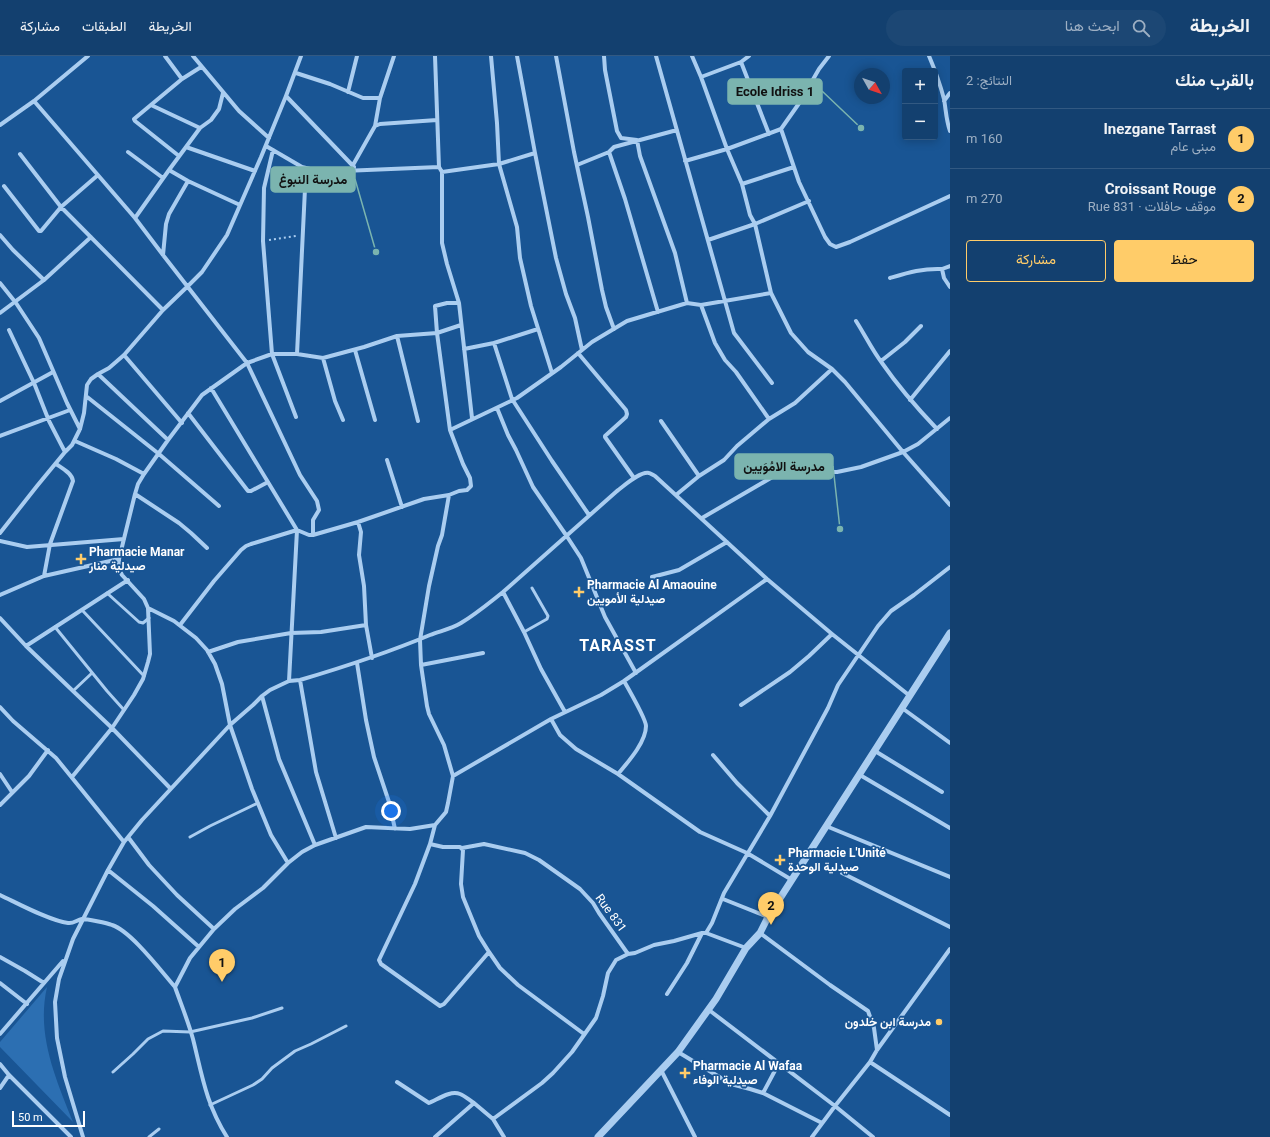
<!DOCTYPE html>
<html lang="ar">
<head>
<meta charset="utf-8">
<style>
  :root { --surface:#13406f; --page:#1c4774; --text:#f1f3f6; --muted:#9dafc3; --line:#325982; --accent:#ffcc69 }
  body { margin:0; font-family:Roboto,Vazirmatn,sans-serif; background:var(--page); color:var(--text); direction:rtl }
  .controls { position:absolute; right:12px; top:12px; display:grid; overflow:hidden; border-radius:4px; box-shadow:0 2px 10px #0003 }
  .controls button { width:36px; height:36px; display:grid; place-items:center; padding:0; border:0; border-bottom:1px solid var(--line); background:var(--surface); color:var(--text); font:20px sans-serif }
  .compass { position:absolute; left:854px; top:12px; width:36px; height:36px; border-radius:50%; background:var(--surface); box-shadow:0 2px 10px #0003; rotate:130deg }
  .scale { position:absolute; left:12px; bottom:10px; width:73px; box-sizing:border-box; padding-left:4px; border:2px solid #fff; border-top:0; font-size:11px; line-height:14px; white-space:nowrap; color:#fff; -webkit-text-stroke:3px #195594; paint-order:stroke }
  .you { position:absolute; left:391px; top:755px; width:14px; height:14px; margin:-10px; border:3px solid #fff; border-radius:50%; background:#1a73e8; box-shadow:0 0 0 6px #1a73e833 }
  .badge { display:grid; place-items:center; width:26px; height:26px; border-radius:50%; background:var(--accent); color:#111; font-size:13px; font-weight:700 }
  .pin { position:absolute; translate:-50% -33px; filter:drop-shadow(0 1px 2px #0008) }
  .pin::after { content:''; position:absolute; top:21px; width:14px; height:12px; background:inherit; clip-path:polygon(0 0,100% 0,50% 100%) }
  .list { margin:0; padding:0; list-style:none }
  h2 { display:flex; justify-content:space-between; align-items:center; height:52px; margin:0; padding:0 16px; font-size:17px }
  h2 small { font-size:13px; font-weight:400; color:var(--muted) }
  .list li { display:grid; grid-template-columns:26px 1fr auto; gap:12px; align-items:center; box-sizing:border-box; height:60px; padding:0 16px; border-top:1px solid var(--line) }
  .list b { display:block; font-size:15px; white-space:nowrap }
  .list p { margin:0; font-size:13px; white-space:nowrap; color:var(--muted) }
  .list em { font-size:13px; font-style:normal; color:var(--muted) }
  .actions { display:flex; gap:8px; padding:12px 16px }
  .actions a { flex:1; padding:9px 0; border:1px solid var(--accent); border-radius:4px; text-align:center; font-size:14px; color:var(--accent) }
  .actions .main { background:var(--accent); color:#111 }
  .icon { flex:none; width:22px; height:22px; fill:none; stroke:currentColor; stroke-width:2; stroke-linecap:round; stroke-linejoin:round }
  .map { position:relative; flex:none; width:950px; height:1081px; overflow:hidden; direction:ltr }
  header { display:flex; align-items:center; gap:24px; box-sizing:border-box; height:56px; padding:0 20px; background:var(--surface); border-bottom:1px solid var(--line) }
  header strong { font-size:19px }
  nav { display:flex; gap:22px; margin-inline-start:auto; font-size:14px }
  .search { width:280px; height:36px; background:var(--page); display:flex; align-items:center; gap:10px; box-sizing:border-box; padding:0 14px; border-radius:22px; color:var(--muted); font-size:15px }
  main { display:flex }
  aside { flex:1; background:var(--surface) }
  .map>svg:first-child { display:block }
  .green { fill:#2c6fb2 }
  .lines { fill:none; stroke-linecap:round; stroke-linejoin:round }
  .path { stroke:#aacdf0; stroke-width:2; stroke-dasharray:2 3; stroke-linecap:butt }
  .service { stroke:#aacdf0; stroke-width:3 }
  .minor { stroke:#aacdf0; stroke-width:4 }
  .tertiary { stroke:#aacdf0; stroke-width:7 }
  .poi-dot { fill:#ffcc69; stroke:#195594; stroke-width:1.5 }
  .labels { text-anchor:middle; dominant-baseline:central; stroke-width:3.5; stroke-linejoin:round; paint-order:stroke }
  .poi-label { font-size:12px; font-weight:bold; fill:#fff; stroke:#195594; text-anchor:start }
  .street-label { font-size:12px; fill:#fff; stroke:#195594 }
  .district-label { font-size:16px; font-weight:bold; letter-spacing:1px; fill:#fff; stroke:#195594 }
  .leader { fill:none; stroke:#7bb4af; stroke-width:1.5 }
  .callout-dot { fill:#7bb4af; stroke:#195594; stroke-width:1.5 }
  .callout { fill:#7bb4af; stroke:#7bb4af; stroke-width:1.5 }
  .callout-label { font-size:13px; text-anchor:middle; font-weight:bold; fill:#111 }
</style>
</head>
<body>
<header>
<strong>الخريطة</strong>
<div class="search"><svg class="icon" aria-label="search" viewBox="0 0 24 24"><circle cx="10" cy="10" r="6"/><path d="M15 15l6 6"/></svg>ابحث هنا</div>
<nav><a>الخريطة</a><a>الطبقات</a><a>مشاركة</a></nav>
</header>
<main>
<aside>
<h2>بالقرب منك<small>النتائج: 2</small></h2>
<ul class="list">
<li><span class="badge">1</span><div><b>Inezgane Tarrast</b><p>مبنى عام</p></div><em>160 m</em></li>
<li><span class="badge">2</span><div><b>Croissant Rouge</b><p>موقف حافلات · Rue 831</p></div><em>270 m</em></li>
</ul>
<div class="actions"><a class="main">حفظ</a><a>مشاركة</a></div>
</aside>
<div class="map">
<svg width="950" height="1081" viewBox="0 0 950 1081">
  <rect width="100%" height="100%" fill="#195594"/>
  <path class="green" d="M 47,931 C 36,979 56,1023 73,1066 L 0,991 L 0,986 Z"/>
  <g class="lines">
    <path class="path" d="M 269,184 L 296,180"/>
    <path class="service" d="M 107,537 L 139,566 L 143,567 L 149,562
      M 82,554 L 144,620
      M 55,571 L 107,635 L 124,654
      M 524,576 L 547,563 L 548,560 L 532,532
      M 73,635 L 92,617
      M 190,781 L 210,770 L 258,747
      M 113,1016 L 133,998 L 148,983 L 163,975 L 190,976 L 252,962 L 282,952
      M 210,1049 L 253,1029 L 262,1023 L 272,1012 L 295,995 L 311,988 L 346,970
      M 149,1081 L 159,1073"/>
    <path class="minor" d="M 165,0 L 182,23
      M 193,0 L 239,55 L 269,82
      M 435,0 L 439,111 L 442,116 L 442,187 L 447,208 L 459,247 L 472,362
      M 491,0 L 497,67 L 499,108 L 517,171 L 520,202 L 531,250 L 552,317
      M 517,0 L 535,97 L 556,202 L 566,238 L 575,262 L 582,294
      M 556,0 L 574,96 L 588,161 L 602,234 L 606,251 L 614,273
      M 604,0 L 605,14 L 617,75 L 621,82 L 637,84 L 640,100 L 675,197 L 687,247
      M 656,0 L 734,277 L 772,327
      M 692,0 L 701,21 L 727,93 L 742,128 L 750,159 L 755,168 L 771,237 L 791,277 L 808,296 L 832,313 L 845,326 L 903,396 L 861,411 L 837,416 L 781,416 L 702,462
      M 929,0 C 935,14 940,28 944,43 C 946,54 946,64 950,75
      M 741,6 L 769,78
      M 296,17 L 330,28 L 363,42 L 380,42
      M 701,21 L 741,6 L 749,0
      M 348,36 L 357,0
      M 286,40 L 354,111
      M 34,45 L 135,162 L 163,199 L 247,307 L 300,419 L 317,445 L 319,454 L 313,464 L 313,479
      M 944,45 L 950,37
      M 151,49 L 200,72
      M 0,69 L 34,45 L 88,0
      M 375,70 L 380,42 L 394,0
      M 781,73 L 799,126 L 825,181 L 830,188 L 836,191 L 850,186 L 950,140
      M 266,90 L 302,111 L 310,113 L 343,115 L 439,111
      M 186,91 L 255,115
      M 273,94 L 264,132 L 263,185 L 272,298 L 296,361
      M 128,96 L 163,122
      M 20,98 L 61,151 L 163,254
      M 179,100 L 135,65 L 134,63 L 182,23 L 201,11
      M 685,105 L 727,93 L 781,73 L 800,46 L 819,13 L 829,0
      M 353,109 L 375,70 L 380,68 L 437,64
      M 577,109 L 609,96
      M 169,114 L 188,125 L 240,149
      M 442,116 L 499,108 L 535,97
      M 742,128 L 794,111
      M 4,130 L 39,175 L 41,175 L 61,151 L 98,119
      M 135,162 L 169,114 L 200,72 L 211,64 L 219,53 L 223,37
      M 0,179 L 13,194 L 44,224
      M 708,184 L 755,168 L 809,145
      M 163,199 L 166,168 L 169,158 L 188,125
      M 950,210 L 942,213 L 944,222 L 950,231
      M 890,222 C 907,217 923,212 942,213
      M 0,227 L 16,247 L 39,282 L 67,347 L 80,373
      M 701,249 L 715,287 L 725,304 L 736,316 L 769,363
      M 658,256 L 625,143 L 609,96 L 614,91 L 677,74
      M 0,257 L 44,224 L 91,181
      M 856,265 C 865,279 872,294 882,307 C 898,330 917,352 937,373
      M 9,274 L 34,327 L 49,365 L 65,396
      M 397,280 L 418,365
      M 494,287 L 512,343 L 552,405 L 589,459
      M 464,293 L 494,287 L 538,273
      M 355,294 L 375,364
      M 578,297 L 626,354 L 627,358 L 626,361 L 605,380 L 605,381 L 634,422
      M 297,298 L 306,112
      M 124,299 L 182,367
      M 323,302 L 335,345 L 343,364
      M 881,305 L 905,286 L 921,270
      M 98,318 L 168,384
      M 211,332 L 297,474 L 289,625
      M 86,340 L 159,398 L 219,450
      M 910,344 L 950,295
      M 0,345 L 53,316
      M 497,352 L 508,379 L 516,394 L 533,431 L 566,479 L 581,502 L 605,561 L 636,617
      M 188,357 L 248,435 L 251,435 L 268,426
      M 950,362 L 918,388 L 903,396 L 950,449
      M 661,365 L 699,420 L 676,439
      M 450,374 L 437,277 L 435,250 L 447,247 L 459,247
      M 0,380 L 70,354
      M 75,385 L 116,403 L 144,418
      M 387,404 L 402,451
      M 699,420 L 724,404 L 737,390 L 769,363 L 795,347 L 832,313
      M 135,438 L 179,467 L 191,477 L 207,492
      M 358,466 L 361,476 L 359,499 L 364,530 L 366,569 L 372,602
      M 0,477 L 37,430 L 65,396 L 72,389 L 80,373 L 84,357 L 87,329 L 91,323 L 98,318 L 109,312 L 124,299 L 163,254 L 188,230 L 202,216 L 227,179 L 261,101 L 286,40 L 301,0
      M 0,485 L 27,491 L 124,483
      M 44,520 L 50,488 L 73,425 C 72,417 62,412 56,408
      M 652,521 L 679,514 L 727,486
      M 503,536 L 524,576 L 541,613 L 565,656
      M 0,539 L 44,520 L 119,503
      M 148,552 L 174,565 L 196,582 L 207,594 L 215,608 L 222,628 L 230,669 L 252,733 L 271,779 L 288,807
      M 0,562 L 26,590
      M 180,569 L 214,525 L 241,494 L 246,490 L 251,488 L 297,474 L 309,479 L 313,479 L 358,466 L 424,443 L 449,439 L 459,435 L 467,434 L 471,430 L 470,422 L 463,408 L 450,374 L 517,342 L 561,311 L 592,286 L 627,265 L 687,247 L 701,249 L 771,237
      M 208,596 L 238,586 L 291,577 L 321,576 L 366,569
      M 357,607 L 366,664 L 374,701 L 389,746 L 395,773
      M 421,609 L 483,597
      M 300,624 L 316,716 L 336,782
      M 262,640 L 279,703 L 315,789
      M 741,649 L 790,616 L 809,600 L 832,578
      M 0,651 L 13,665 L 56,702 L 124,786
      M 902,652 L 950,687
      M 551,663 L 560,679 L 576,693 L 618,718 L 700,776 L 747,797 L 792,824
      M 875,695 L 942,736
      M 713,699 L 737,727 L 770,760
      M 0,718 L 12,736
      M 618,718 C 628,706 646,686 646,670 C 646,664 628,632 624,625
      M 860,719 L 950,772
      M 453,720 L 551,663 L 601,639 L 624,625 L 767,523
      M 72,721 L 112,672 L 73,635 L 26,590 L 128,524
      M 170,732 L 112,672 L 134,639 L 143,623 L 148,606 L 150,598 L 148,552 L 144,543 L 122,519 L 119,513 L 119,503 L 135,438 L 138,428 L 144,418 L 168,384 L 202,339 L 247,307 L 272,298 L 297,298 L 323,302 L 364,291 L 397,280 L 437,277 L 461,269
      M 0,749 L 29,720 L 48,694
      M 435,769 L 430,788 L 443,791 L 460,791 L 463,794 L 461,828 L 463,841 L 479,880 L 489,896 L 500,912 L 518,929 L 584,978
      M 826,770 L 950,821
      M 128,781 L 149,809 L 177,839 L 214,873
      M 430,788 L 415,828 L 379,904 L 381,908 L 440,950 L 444,948 L 489,896
      M 462,792 L 484,788 L 525,797 L 539,804 L 580,833 L 593,847 L 599,857 L 628,898 L 635,897 L 654,889 L 674,885 L 702,877 L 706,877 L 746,892
      M 108,814 L 153,850 L 199,891
      M 842,817 L 950,871
      M 0,839 C 17,847 50,865 68,867 C 73,868 77,864 82,863 C 87,863 107,867 112,869 C 131,875 161,915 175,931 L 190,902 L 214,873 L 235,853 L 263,832 L 288,807 L 302,796 L 315,789 L 366,771 L 410,773 L 435,769 L 446,756 L 448,747 L 453,720 L 444,689 L 429,658 L 427,650 L 421,609 L 420,584 L 429,530 L 438,490 L 442,479 L 449,439
      M 723,843 L 768,861
      M 706,877 L 712,867 L 724,837 L 770,760 L 828,652 L 838,629 L 878,570 L 891,555 L 914,539 L 950,511
      M 760,877 L 830,929 L 868,955 L 874,972 L 877,994
      M 0,901 L 25,915 L 44,927
      M 0,927 L 27,948
      M 175,931 C 181,948 188,965 193,983 C 202,1019 206,1048 227,1081
      M 667,938 L 687,907 L 702,877
      M 709,954 L 835,1050 L 873,1081
      M 0,978 L 63,905
      M 678,996 L 731,1028 L 750,1033 L 763,1037 L 779,1007
      M 870,1006 L 950,1059
      M 0,1008 L 9,1019 L 71,1081
      M 661,1014 L 695,1081
      M 397,1026 L 429,1047 C 437,1044 450,1034 460,1038 C 465,1040 469,1044 474,1047
      M 0,1032 L 9,1019
      M 763,1037 L 822,1067
      M 83,1081 L 65,1021 L 57,982 L 55,946 L 59,923 L 73,883 L 108,814 L 124,786 L 142,764 L 230,669 L 253,649 L 262,640 L 270,634 L 289,625 L 300,624 C 344,611 387,597 430,579 C 440,575 451,573 461,567 C 476,558 489,547 503,536 L 617,435 C 624,430 640,415 649,417 C 650,417 653,419 655,420 L 767,523 L 832,578 L 910,640
      M 435,1081 L 474,1047 L 493,1063
      M 504,1081 L 493,1063 L 542,1027 L 553,1017 L 572,996 L 596,962 L 603,940 L 608,917 L 616,904 L 628,898
      M 812,1081 L 835,1050 L 870,1006 L 877,994 L 950,893"/>
    <path class="tertiary" d="M 598,1081 L 678,996 L 716,943 L 746,892 L 760,877 L 768,861 L 950,577"/>
  </g>
  <g class="poi-dot">
    <path d="M79 497h4v4h4v4h-4v4h-4v-4h-4v-4h4z"/>
    <path d="M577 530h4v4h4v4h-4v4h-4v-4h-4v-4h4z"/>
    <path d="M778 798h4v4h4v4h-4v4h-4v-4h-4v-4h4z"/>
    <circle cx="939" cy="966" r="4"/>
    <path d="M683 1011h4v4h4v4h-4v4h-4v-4h-4v-4h4z"/>
  </g>
  <g class="labels">
    <g class="poi-label">
      <text x="89" y="496">Pharmacie Manar<tspan x="89" dy="14">صيدلية منار</tspan></text>
      <text x="587" y="529">Pharmacie Al Amaouine<tspan x="587" dy="14">صيدلية الأمويين</tspan></text>
      <text x="788" y="797">Pharmacie L'Unité<tspan x="788" dy="14">صيدلية الوحدة</tspan></text>
      <text x="931" y="966" text-anchor="end">مدرسة ابن خلدون</text>
      <text x="693" y="1010">Pharmacie Al Wafaa<tspan x="693" dy="14">صيدلية الوفاء</tspan></text>
    </g>
    <g class="street-label">
      <text transform="translate(611 857) rotate(54)">Rue 831</text>
    </g>
    <g class="district-label">
      <text x="618" y="589">TARASST</text>
    </g>
  </g>
  <path class="leader" d="M861 72L822 35M376 196L355 123M840 473L833 410"/>
  <g class="callout-dot">
    <circle cx="861" cy="72" r="4"/>
    <circle cx="376" cy="196" r="4"/>
    <circle cx="840" cy="473" r="4"/>
  </g>
  <g class="callout">
    <rect x="728" y="23" width="94" height="25" rx="4"/>
    <rect x="271" y="111" width="84" height="25" rx="4"/>
    <rect x="735" y="398" width="98" height="25" rx="4"/>
  </g>
  <g class="callout-label">
    <text x="775" y="40">Ecole Idriss 1</text>
    <text x="313" y="128">مدرسة النبوغ</text>
    <text x="784" y="415">مدرسة الامُوَيين</text>
  </g>
</svg>
<div class="controls">
<button>+</button>
<button>−</button>
</div>
<svg class="compass" viewBox="-18 -18 36 36"><path d="M0-13l5 13h-10z" fill="#e53935"/><path d="M0 13l5-13h-10z" fill="#9dafc3"/></svg>
<div class="scale">50 m</div>
<div class="you"></div>
<div class="pin badge" style="left:222px;top:926px">1</div>
<div class="pin badge" style="left:771px;top:869px">2</div>
</div>
</main>
</body>
</html>
